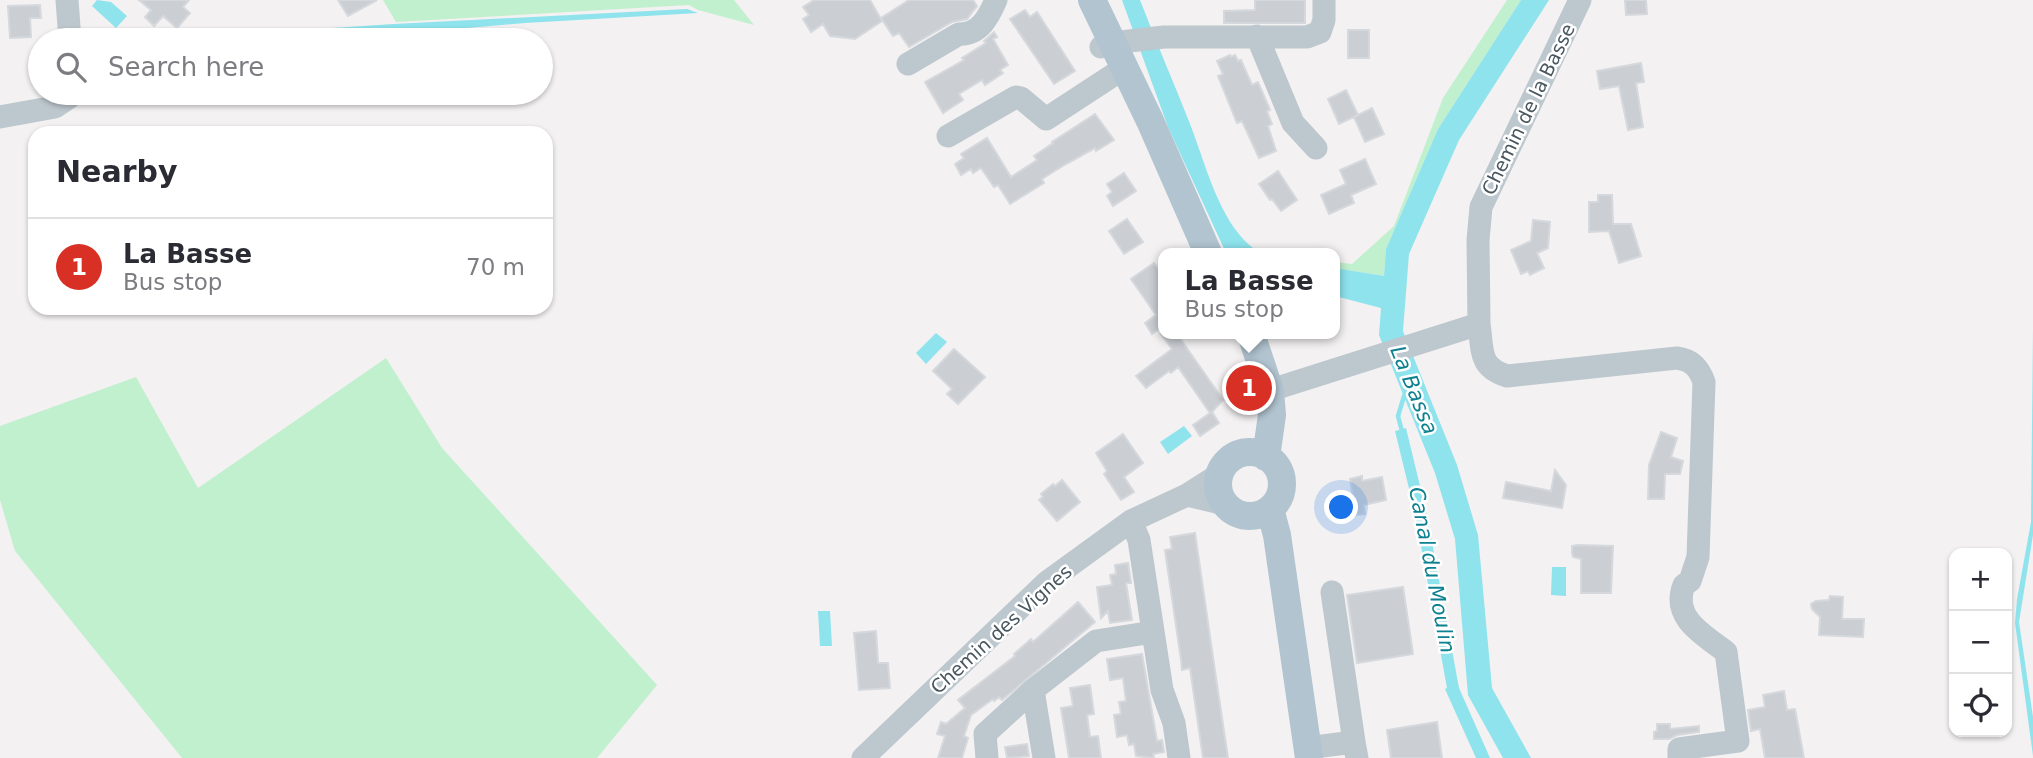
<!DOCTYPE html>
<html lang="en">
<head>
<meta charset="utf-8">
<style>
  :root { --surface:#fff; --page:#f7f7f7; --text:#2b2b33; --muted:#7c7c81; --line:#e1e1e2; --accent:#d93025 }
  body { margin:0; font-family:"DejaVu Sans",sans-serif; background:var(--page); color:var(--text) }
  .controls { position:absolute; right:21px; bottom:21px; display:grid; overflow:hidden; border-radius:14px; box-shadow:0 2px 5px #0004 }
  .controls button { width:63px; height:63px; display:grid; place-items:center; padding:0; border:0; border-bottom:2px solid var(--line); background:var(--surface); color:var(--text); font:35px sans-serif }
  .you { position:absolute; left:1342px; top:508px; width:24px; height:24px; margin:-18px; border:5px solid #fff; border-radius:50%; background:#1a73e8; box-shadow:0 0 0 10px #1a73e833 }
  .badge { display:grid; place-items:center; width:46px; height:46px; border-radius:50%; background:var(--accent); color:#fff; font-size:23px; font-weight:700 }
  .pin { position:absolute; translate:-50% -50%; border:4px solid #fff; box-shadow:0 2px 7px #0006 }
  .popup { position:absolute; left:1158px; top:248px; width:182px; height:91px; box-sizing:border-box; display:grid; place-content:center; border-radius:14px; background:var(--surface); filter:drop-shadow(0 2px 5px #0005); font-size:23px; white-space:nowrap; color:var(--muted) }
  .popup b { font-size:26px; color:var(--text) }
  .popup::after { content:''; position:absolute; left:50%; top:100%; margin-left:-14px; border:14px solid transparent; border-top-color:var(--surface) }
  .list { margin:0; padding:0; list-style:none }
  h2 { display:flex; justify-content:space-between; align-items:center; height:91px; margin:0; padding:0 28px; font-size:30px }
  h2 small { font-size:23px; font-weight:400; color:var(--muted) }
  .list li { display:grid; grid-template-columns:46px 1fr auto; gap:21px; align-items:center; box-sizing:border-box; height:98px; padding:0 28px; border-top:2px solid var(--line) }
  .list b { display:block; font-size:26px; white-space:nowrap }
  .list p { margin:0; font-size:23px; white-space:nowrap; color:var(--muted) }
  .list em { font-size:23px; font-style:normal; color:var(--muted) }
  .icon { flex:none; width:38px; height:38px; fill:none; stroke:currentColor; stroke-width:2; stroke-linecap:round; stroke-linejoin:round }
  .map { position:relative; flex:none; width:2033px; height:758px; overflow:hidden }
  .search { position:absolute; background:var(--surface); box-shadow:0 2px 5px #0004; left:28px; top:28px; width:525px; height:77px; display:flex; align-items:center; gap:18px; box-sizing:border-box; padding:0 24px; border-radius:38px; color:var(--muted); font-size:26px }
  .panel { position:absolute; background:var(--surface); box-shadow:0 2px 5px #0004; left:28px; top:126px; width:525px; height:189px; border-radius:21px }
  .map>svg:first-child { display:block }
  .green { fill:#c1f0ce }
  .water { fill:#8ee3ed }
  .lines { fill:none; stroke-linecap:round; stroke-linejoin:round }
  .stream { stroke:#8ee3ed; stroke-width:4.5 }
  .building { fill:#cbcfd4; stroke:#d5d8dc; stroke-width:2 }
  .minor { stroke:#bdc7ce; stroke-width:23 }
  .major { stroke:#b1c4d0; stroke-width:28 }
  .labels { text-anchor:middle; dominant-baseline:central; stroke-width:5; stroke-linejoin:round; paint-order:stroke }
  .street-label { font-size:19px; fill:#49575f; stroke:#fff }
  .water-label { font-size:21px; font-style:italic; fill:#0d818f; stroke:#fff }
</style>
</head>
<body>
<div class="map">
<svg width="2033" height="758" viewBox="0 0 2033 758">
  <rect width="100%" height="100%" fill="#f3f1f1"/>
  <path class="green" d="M 383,0 L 734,0 L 754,25 L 698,10 L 689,5 L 396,22 Z
    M 1507,0 L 1521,0 L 1438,129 L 1386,249 L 1384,276 L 1335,268 L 1335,262 L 1352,264 L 1394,226 L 1443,98 Z
    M 386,358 L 442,448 L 657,685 L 597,758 L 182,758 L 15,551 L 0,500 L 0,426 L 136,377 L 198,488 Z"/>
  <path class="water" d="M 97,0 L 111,2 L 127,16 L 116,28 L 92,6 Z
    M 1122,0 L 1140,0 C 1156,42 1174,83 1190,124 C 1206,164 1221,231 1261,253 L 1226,253 L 1168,127 Z
    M 1521,0 L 1549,0 L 1459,140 L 1409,254 L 1403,331 L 1457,465 L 1478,535 L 1492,688 L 1531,758 L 1503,758 L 1468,695 L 1455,539 L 1435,473 L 1379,335 L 1381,308 L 1335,296 L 1335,268 L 1384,276 L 1386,249 L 1438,129 Z
    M 687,9 L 698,13 L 525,23 L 352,38 L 312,36 L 221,40 L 144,40 L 394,24 Z
    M 2033,329 L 2033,535 L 2019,622 L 2033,717 L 2033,756 L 2015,623 L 2017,599 L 2031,522 Z
    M 936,333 L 947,342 L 926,364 L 916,353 Z
    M 1184,426 L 1192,436 L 1168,454 L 1160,442 Z
    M 1406,428 L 1427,515 L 1459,688 L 1490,758 L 1476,758 L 1445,689 L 1447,688 L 1415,513 L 1395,431 Z
    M 1552,567 L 1566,567 L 1566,596 L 1551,595 Z
    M 818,611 L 830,611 L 832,646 L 820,646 Z"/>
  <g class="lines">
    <path class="stream" d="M 1403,435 L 1398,416 L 1405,393"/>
  </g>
  <path class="building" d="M 139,0 L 189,0 L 183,7 L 190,13 L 177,28 L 163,16 L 154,26 L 145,17 L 151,10 Z
    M 338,0 L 377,0 L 348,16 Z
    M 814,0 L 870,0 L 882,21 L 855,39 L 830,36 L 823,24 L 811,32 L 803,19 L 809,15 L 803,7 Z
    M 909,0 L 973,0 L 977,6 L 967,19 L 952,22 L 909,47 L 899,33 L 893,36 L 881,18 Z
    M 1255,0 L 1305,0 L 1305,23 L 1224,23 L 1224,11 L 1255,10 Z
    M 1625,0 L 1646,0 L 1647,14 L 1626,15 Z
    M 40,5 L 41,18 L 30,18 L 31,37 L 10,38 L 8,6 Z
    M 1025,10 L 1030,17 L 1037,12 L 1075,71 L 1054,84 L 1010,19 Z
    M 1348,30 L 1369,30 L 1369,58 L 1348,58 Z
    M 994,32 L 997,37 L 993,39 L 1008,65 L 1000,70 L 1003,73 L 985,85 L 982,80 L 959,94 L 963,100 L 943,113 L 925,82 L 964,60 L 962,58 L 986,43 L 984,41 Z
    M 1230,55 L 1231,57 L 1235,55 L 1238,61 L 1241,60 L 1252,85 L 1258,82 L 1270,110 L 1267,111 L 1272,124 L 1268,126 L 1276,151 L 1259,158 L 1242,121 L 1237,123 L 1218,76 L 1223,74 L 1217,61 Z
    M 1641,63 L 1644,82 L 1636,83 L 1643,127 L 1628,130 L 1619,86 L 1600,89 L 1597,71 Z
    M 1346,90 L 1358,115 L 1339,124 L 1328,99 Z
    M 1372,108 L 1384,134 L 1365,142 L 1354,117 Z
    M 1095,114 L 1114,140 L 1096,151 L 1095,148 L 1066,164 L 1042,179 L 1044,183 L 1010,204 L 998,185 L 994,187 L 981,168 L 973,173 L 971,169 L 961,175 L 955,164 L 964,158 L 961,154 L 987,138 L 1011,177 L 1037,160 L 1034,156 L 1053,143 L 1052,142 Z
    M 1365,159 L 1376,184 L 1351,195 L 1354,203 L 1329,214 L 1321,195 L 1346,184 L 1340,170 Z
    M 1278,171 L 1297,200 L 1281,211 L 1272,199 L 1270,200 L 1259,184 Z
    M 1124,173 L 1136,191 L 1113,206 L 1107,196 L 1112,192 L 1107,184 Z
    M 1598,195 L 1612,195 L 1613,224 L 1631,224 L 1641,256 L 1619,263 L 1609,231 L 1589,232 L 1589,202 L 1598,202 Z
    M 1127,219 L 1143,242 L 1124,254 L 1109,231 Z
    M 1533,220 L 1550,222 L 1548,248 L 1537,253 L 1544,268 L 1530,275 L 1528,271 L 1521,274 L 1511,250 L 1531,241 Z
    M 1154,263 L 1158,269 L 1163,265 L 1163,326 L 1152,334 L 1145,323 L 1156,315 L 1131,279 Z
    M 1161,334 L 1177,334 L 1223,400 L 1212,412 L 1219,423 L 1200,436 L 1193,425 L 1210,413 L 1178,367 L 1171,373 L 1169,371 L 1146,388 L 1136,376 L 1172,349 Z
    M 954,349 L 985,377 L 958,404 L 947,394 L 952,389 L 933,371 Z
    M 1661,432 L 1677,438 L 1671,457 L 1683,461 L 1680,474 L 1665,474 L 1664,499 L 1648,499 L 1649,465 Z
    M 1123,434 L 1143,463 L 1124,477 L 1134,492 L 1121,500 L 1104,474 L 1107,471 L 1096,453 Z
    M 1555,470 L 1566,485 L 1562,508 L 1503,498 L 1506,482 L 1551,491 Z
    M 1362,476 L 1362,481 L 1382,477 L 1386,500 L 1364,505 L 1365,514 L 1356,515 L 1350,479 Z
    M 1062,480 L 1080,502 L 1057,521 L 1039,500 L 1043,497 L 1041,494 L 1053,484 L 1055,486 Z
    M 1195,533 L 1216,678 L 1228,758 L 1203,758 L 1190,668 L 1182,670 L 1181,660 L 1165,550 L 1172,549 L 1170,537 Z
    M 1577,545 L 1613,546 L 1611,593 L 1581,593 L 1581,559 L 1573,557 L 1572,553 L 1572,546 Z
    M 1128,563 L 1131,583 L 1126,583 L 1132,620 L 1110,623 L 1108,611 L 1101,618 L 1097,587 L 1112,585 L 1110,575 L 1116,574 L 1115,565 Z
    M 1403,587 L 1413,654 L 1357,663 L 1347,595 Z
    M 1830,596 L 1843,597 L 1842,619 L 1864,619 L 1863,637 L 1819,635 L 1820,617 L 1812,609 L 1811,604 L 1816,601 L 1829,600 Z
    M 1078,602 L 1095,622 L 1002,700 L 999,697 L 994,701 L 993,699 L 971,715 L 964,736 L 968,738 L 962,758 L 938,758 L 945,736 L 937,734 L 941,722 L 946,724 L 965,708 L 958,700 L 1015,656 L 1014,654 L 1031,639 L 1033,642 Z
    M 876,631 L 878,663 L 888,663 L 890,688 L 859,690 L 854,633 Z
    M 1142,654 L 1157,741 L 1162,740 L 1164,752 L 1153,754 L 1154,758 L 1136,756 L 1134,744 L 1129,745 L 1127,735 L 1117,737 L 1114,715 L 1121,714 L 1119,702 L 1126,701 L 1123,678 L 1110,680 L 1107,659 Z
    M 1090,685 L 1094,714 L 1087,715 L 1090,737 L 1098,736 L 1101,758 L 1069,758 L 1061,708 L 1073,706 L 1070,688 Z
    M 1784,691 L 1787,710 L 1795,709 L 1804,758 L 1765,758 L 1760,729 L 1751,731 L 1748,710 L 1765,707 L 1763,695 Z
    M 1437,722 L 1442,758 L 1391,758 L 1387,730 Z
    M 1657,724 L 1670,724 L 1670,729 L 1699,726 L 1699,732 L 1677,735 L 1669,739 L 1654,739 L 1654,732 L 1657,731 Z
    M 1027,744 L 1029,756 L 1007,758 L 1005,747 Z"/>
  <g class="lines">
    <path class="minor" d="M 67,0 L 70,40
      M 1257,36 L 1293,123 L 1316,148
      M 1101,47 L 1112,43 L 1164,37 L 1307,37 L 1320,32 L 1324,20 L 1324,0
      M 908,64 L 959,34 C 980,35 989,16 996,0
      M 0,117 L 55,107 L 70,97 L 71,93
      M 948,136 L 1016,97 L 1021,98 L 1046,119 L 1124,68
      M 1479,324 C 1483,350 1478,367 1507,376 L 1677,358 C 1692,360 1699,368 1704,382 L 1698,557 L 1690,581 L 1684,585 C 1671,618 1704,635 1726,652 L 1738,741 L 1679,749 L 1679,758
      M 1258,394 L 1479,324 L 1478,240 L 1481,207 L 1580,0
      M 1187,495 L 1225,504
      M 1131,521 L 1139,540 L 1162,690 L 1174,723 L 1179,758
      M 1332,592 L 1354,742
      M 1033,690 L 1044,758
      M 1307,748 L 1354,742 L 1357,758
      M 863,758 L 1047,582 L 1131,521 L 1187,495 L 1220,474
      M 987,758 L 985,734 L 1033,690 L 1096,641 L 1153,632"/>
    <path class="major" d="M 1092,0 L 1151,123 L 1208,253
      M 1251,334 L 1270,391 L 1272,415 L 1266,457
      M1218 484a32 32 0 1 1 64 0a32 32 0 1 1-64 0Z
      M 1270,509 L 1277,535 L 1309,758"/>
  </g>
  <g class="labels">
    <g class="street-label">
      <text transform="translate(1528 109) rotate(-64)">Chemin de la Basse</text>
      <text transform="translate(1001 629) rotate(-42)">Chemin des Vignes</text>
    </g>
    <g class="water-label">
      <text transform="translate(1414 390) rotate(68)">La Bassa</text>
      <text transform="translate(1432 570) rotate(79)">Canal du Moulin</text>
    </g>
  </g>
</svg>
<div class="controls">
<button>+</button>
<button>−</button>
<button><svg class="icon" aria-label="locate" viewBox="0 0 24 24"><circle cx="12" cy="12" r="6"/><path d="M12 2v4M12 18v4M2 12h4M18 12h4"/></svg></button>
</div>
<div class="you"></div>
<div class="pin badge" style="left:1249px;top:388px">1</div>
<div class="popup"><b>La Basse</b>Bus stop</div>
<div class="search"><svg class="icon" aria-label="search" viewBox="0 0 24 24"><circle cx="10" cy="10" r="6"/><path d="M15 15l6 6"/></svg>Search here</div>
<section class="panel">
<h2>Nearby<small></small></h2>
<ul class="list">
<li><span class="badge">1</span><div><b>La Basse</b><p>Bus stop</p></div><em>70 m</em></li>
</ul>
</section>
</div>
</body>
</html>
